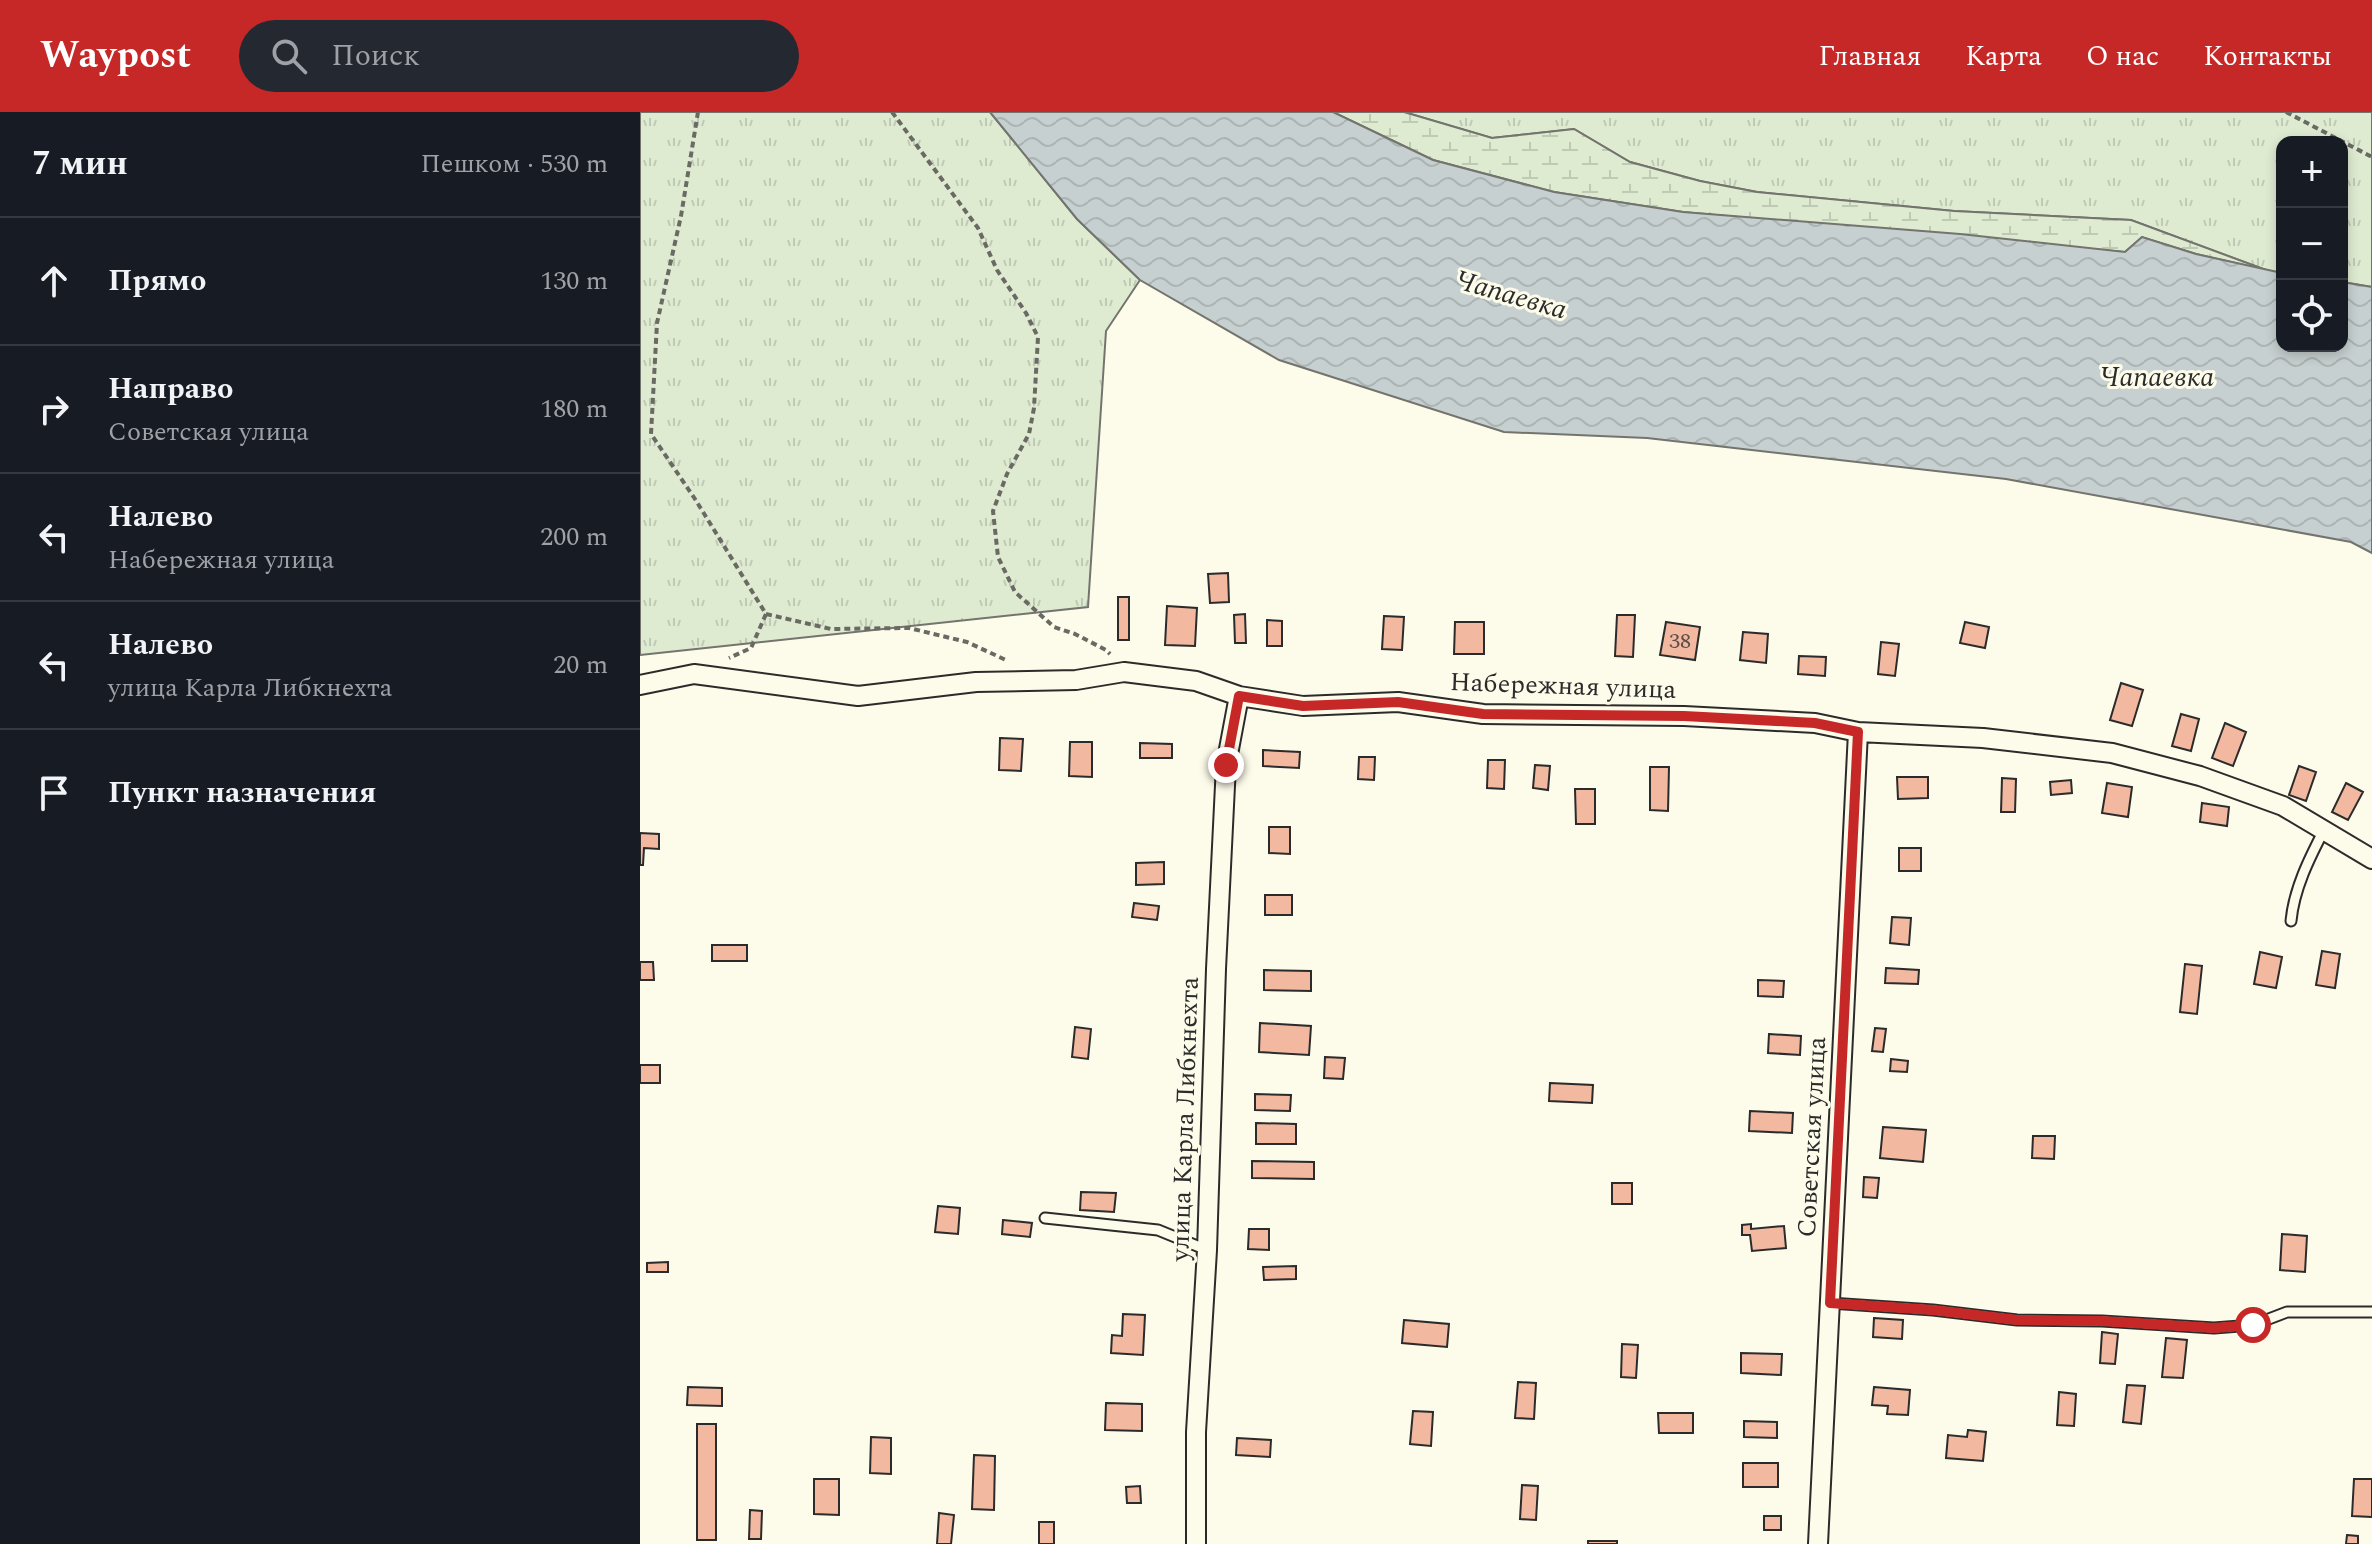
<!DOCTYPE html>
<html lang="ru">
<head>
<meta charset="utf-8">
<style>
  :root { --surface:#171b24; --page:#242831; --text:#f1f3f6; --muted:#9ea1a6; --line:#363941; --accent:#c62828 }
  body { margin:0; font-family:Spectral,serif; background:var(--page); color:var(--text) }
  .controls { position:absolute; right:24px; top:24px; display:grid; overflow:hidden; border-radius:16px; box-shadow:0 4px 12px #0003 }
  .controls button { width:72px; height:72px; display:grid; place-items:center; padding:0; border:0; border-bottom:2px solid var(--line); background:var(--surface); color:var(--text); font:40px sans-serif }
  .stop { position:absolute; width:24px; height:24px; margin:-18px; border:6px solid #c62828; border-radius:50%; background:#fff }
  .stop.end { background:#c62828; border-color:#fff; box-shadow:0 2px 8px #0008 }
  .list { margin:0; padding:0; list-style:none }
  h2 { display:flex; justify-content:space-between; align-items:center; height:104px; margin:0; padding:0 32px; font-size:34px }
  h2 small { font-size:26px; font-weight:400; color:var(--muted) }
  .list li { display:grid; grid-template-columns:52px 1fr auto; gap:24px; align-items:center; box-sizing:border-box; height:128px; padding:0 32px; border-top:2px solid var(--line) }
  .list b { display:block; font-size:30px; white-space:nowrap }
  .list p { margin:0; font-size:26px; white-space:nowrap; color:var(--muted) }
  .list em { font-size:26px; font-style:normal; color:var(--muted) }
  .icon { flex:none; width:44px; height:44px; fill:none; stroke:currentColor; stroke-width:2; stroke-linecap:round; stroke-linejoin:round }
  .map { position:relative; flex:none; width:1732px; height:1432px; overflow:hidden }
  header { display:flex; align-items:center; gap:48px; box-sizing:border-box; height:112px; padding:0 40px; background:var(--accent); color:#fff }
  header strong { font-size:38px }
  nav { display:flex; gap:44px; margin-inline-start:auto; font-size:28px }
  .search { width:560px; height:72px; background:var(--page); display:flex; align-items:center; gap:20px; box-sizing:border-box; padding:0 28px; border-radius:44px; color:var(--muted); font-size:30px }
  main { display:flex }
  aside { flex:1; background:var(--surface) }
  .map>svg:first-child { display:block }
  .grass { fill:url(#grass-tufts); stroke:#74746e; stroke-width:2 }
  .wetland { fill:url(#wetland-marsh); stroke:#74746e; stroke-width:2 }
  .water { fill:url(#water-waves); stroke:#74746e; stroke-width:2 }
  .building { fill:#f2b8a0; stroke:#2b2b2b; stroke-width:2 }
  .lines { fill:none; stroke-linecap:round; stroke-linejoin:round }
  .lane-casing { stroke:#2b2b2b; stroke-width:13 }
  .street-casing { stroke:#2b2b2b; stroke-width:22 }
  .path { stroke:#6a6964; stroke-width:4; stroke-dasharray:6 4; stroke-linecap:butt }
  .lane { stroke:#fdfbea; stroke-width:9 }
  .street { stroke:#fdfbea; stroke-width:18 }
  .route { stroke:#c62828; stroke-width:10 }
  .labels { text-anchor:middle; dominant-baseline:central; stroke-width:6; stroke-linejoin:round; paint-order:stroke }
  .number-label { font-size:22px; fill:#5d4e48 }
  .street-label { font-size:26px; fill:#2b2b2b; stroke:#fdfbea }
  .water-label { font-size:28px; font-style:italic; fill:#2b2b2b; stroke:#fdfbea }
</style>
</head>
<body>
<header>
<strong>Waypost</strong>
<div class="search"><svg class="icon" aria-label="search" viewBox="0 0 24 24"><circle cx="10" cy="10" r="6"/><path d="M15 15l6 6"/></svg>Поиск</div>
<nav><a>Главная</a><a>Карта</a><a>О нас</a><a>Контакты</a></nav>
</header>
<main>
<aside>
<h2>7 мин<small>Пешком · 530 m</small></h2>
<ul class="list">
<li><svg class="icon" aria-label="ahead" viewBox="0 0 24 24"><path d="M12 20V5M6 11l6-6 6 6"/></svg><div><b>Прямо</b></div><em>130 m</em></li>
<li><svg class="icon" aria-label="right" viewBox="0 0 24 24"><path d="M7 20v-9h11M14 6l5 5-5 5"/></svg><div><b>Направо</b><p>Советская улица</p></div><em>180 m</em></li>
<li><svg class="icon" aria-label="left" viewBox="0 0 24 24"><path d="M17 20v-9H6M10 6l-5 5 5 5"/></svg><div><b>Налево</b><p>Набережная улица</p></div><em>200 m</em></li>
<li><svg class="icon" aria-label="left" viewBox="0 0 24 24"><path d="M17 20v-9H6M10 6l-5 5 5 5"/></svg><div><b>Налево</b><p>улица Карла Либкнехта</p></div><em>20 m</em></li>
<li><svg class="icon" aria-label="arrive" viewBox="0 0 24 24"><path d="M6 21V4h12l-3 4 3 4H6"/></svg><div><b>Пункт назначения</b></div></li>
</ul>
</aside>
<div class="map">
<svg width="1732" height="1432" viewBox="0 0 1732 1432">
  <defs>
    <pattern id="grass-tufts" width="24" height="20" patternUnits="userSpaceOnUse" patternTransform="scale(2)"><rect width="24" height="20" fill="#deebd1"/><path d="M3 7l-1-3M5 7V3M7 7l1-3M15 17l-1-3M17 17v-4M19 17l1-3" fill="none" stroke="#bfcab4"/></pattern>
    <pattern id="wetland-marsh" width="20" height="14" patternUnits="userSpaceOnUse" patternTransform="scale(2)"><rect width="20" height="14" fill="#deebd1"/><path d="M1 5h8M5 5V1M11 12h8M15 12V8" fill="none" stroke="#bfcab4"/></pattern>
    <pattern id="water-waves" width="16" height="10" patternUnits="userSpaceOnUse" patternTransform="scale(2)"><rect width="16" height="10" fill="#c7d0d0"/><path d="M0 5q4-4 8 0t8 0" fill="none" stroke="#abb3b3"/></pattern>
  </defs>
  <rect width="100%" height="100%" fill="#fdfbea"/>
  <path class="grass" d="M 0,0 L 350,0 L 437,107 L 500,168 L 466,219 L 448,495 L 0,543 Z
    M 764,0 L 1732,0 L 1732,175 L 1702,170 L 1702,30 L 1642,30 L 1642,161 L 1626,158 L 1491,108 L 1314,99 L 1117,80 L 1060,69 L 990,50 L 934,17 L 852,26 Z"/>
  <path class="wetland" d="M 693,0 L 764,0 L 852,26 L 934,17 L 990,50 L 1060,69 L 1117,80 L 1314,99 L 1491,108 L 1626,158 L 1556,142 L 1502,125 L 1485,140 L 1043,100 L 914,80 L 793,48 Z"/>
  <path class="water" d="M 350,0 L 693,0 L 793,48 L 914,80 L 1043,100 L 1320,122 L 1485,140 L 1502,125 L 1556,142 L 1642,161 L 1642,234 L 1702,234 L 1702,170 L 1732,175 L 1732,441 L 1711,430 L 1366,367 L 1007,326 L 864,320 L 639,248 L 500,168 L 437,107 Z"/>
  <path class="building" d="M 588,461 L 589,490 L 570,491 L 568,462 Z
    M 478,485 L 489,485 L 489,528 L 478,528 Z
    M 527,494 L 557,496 L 555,534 L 525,533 Z
    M 605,502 L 606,531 L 595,531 L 594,503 Z
    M 977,503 L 995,503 L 993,545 L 975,544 Z
    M 744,504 L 764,505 L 762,538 L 742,537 Z
    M 627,508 L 642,509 L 642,534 L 627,534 Z
    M 815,510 L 844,510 L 844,542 L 814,542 Z
    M 1026,510 L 1060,515 L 1055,548 L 1020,543 Z
    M 1325,510 L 1349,515 L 1345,536 L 1320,531 Z
    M 1103,520 L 1128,522 L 1126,551 L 1100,548 Z
    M 1241,530 L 1259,532 L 1255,564 L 1238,562 Z
    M 1159,544 L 1186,545 L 1185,564 L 1158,562 Z
    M 1481,571 L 1503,578 L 1492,614 L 1470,608 Z
    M 1541,602 L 1559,607 L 1551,639 L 1532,634 Z
    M 1585,611 L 1606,620 L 1593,654 L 1572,646 Z
    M 360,626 L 383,627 L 381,659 L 359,658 Z
    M 430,630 L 452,630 L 452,665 L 429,664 Z
    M 500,631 L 532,632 L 532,646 L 500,646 Z
    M 623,638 L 660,640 L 659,656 L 623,654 Z
    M 719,645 L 735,645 L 734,668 L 718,667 Z
    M 848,648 L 865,648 L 864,677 L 847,676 Z
    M 895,653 L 910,654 L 908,678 L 893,676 Z
    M 1659,654 L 1676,660 L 1666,689 L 1649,683 Z
    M 1010,655 L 1029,655 L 1028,699 L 1010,698 Z
    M 1257,665 L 1288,665 L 1288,686 L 1258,687 Z
    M 1362,666 L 1376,667 L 1375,700 L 1361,700 Z
    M 1431,668 L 1432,681 L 1411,683 L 1410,670 Z
    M 1467,671 L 1492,675 L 1488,705 L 1462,701 Z
    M 1706,671 L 1723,680 L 1708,708 L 1692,700 Z
    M 935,677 L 955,677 L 955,712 L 936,712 Z
    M 1562,691 L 1589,695 L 1587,714 L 1560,710 Z
    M 629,715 L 650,715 L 650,742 L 629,741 Z
    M 0,721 L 19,722 L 19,737 L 4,736 L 3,753 L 0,753 Z
    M 1259,736 L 1281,736 L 1281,759 L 1259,759 Z
    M 524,750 L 524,772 L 496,773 L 496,751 Z
    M 625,783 L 652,783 L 652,803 L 625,803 Z
    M 494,791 L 519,794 L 517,808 L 492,805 Z
    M 1252,805 L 1271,806 L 1269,833 L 1250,831 Z
    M 72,833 L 107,833 L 107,849 L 72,849 Z
    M 1682,839 L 1700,842 L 1695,876 L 1676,873 Z
    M 1620,840 L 1642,845 L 1636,876 L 1614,872 Z
    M 0,850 L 13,850 L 14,868 L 0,868 Z
    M 1545,852 L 1562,854 L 1557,902 L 1540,900 Z
    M 1246,856 L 1279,858 L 1278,872 L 1245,871 Z
    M 624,858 L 671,859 L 671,879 L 624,878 Z
    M 1118,868 L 1144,869 L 1143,885 L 1118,884 Z
    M 620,911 L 671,914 L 669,943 L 619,940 Z
    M 435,915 L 451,917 L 448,947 L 432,945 Z
    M 1235,916 L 1246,917 L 1243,940 L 1232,939 Z
    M 1129,922 L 1161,924 L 1160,943 L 1128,941 Z
    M 685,945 L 705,946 L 703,967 L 684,966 Z
    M 1251,947 L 1268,949 L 1267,960 L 1250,959 Z
    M 0,953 L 20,953 L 20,971 L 0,971 Z
    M 910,971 L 953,973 L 952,991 L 909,989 Z
    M 615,982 L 651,983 L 650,999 L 615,998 Z
    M 1110,999 L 1153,1001 L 1152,1021 L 1109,1019 Z
    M 616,1011 L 656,1012 L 656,1032 L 616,1032 Z
    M 1243,1015 L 1286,1018 L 1283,1050 L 1240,1046 Z
    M 1393,1024 L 1415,1024 L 1414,1047 L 1392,1046 Z
    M 612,1049 L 674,1050 L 674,1067 L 612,1066 Z
    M 1224,1065 L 1239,1066 L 1237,1086 L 1223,1085 Z
    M 972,1071 L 992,1071 L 992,1092 L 972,1092 Z
    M 441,1080 L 476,1081 L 474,1100 L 440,1098 Z
    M 298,1094 L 320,1096 L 318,1122 L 295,1120 Z
    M 363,1108 L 392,1111 L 390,1125 L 362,1122 Z
    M 1111,1112 L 1111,1117 L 1144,1114 L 1146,1136 L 1112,1139 L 1110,1123 L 1102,1123 L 1102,1113 Z
    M 609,1117 L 629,1117 L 629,1138 L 608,1137 Z
    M 1642,1122 L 1667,1124 L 1665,1160 L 1640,1158 Z
    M 28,1150 L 28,1160 L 7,1160 L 7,1151 Z
    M 656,1154 L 656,1167 L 624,1168 L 623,1155 Z
    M 483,1202 L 505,1203 L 503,1243 L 471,1241 L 472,1223 L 482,1224 Z
    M 1234,1206 L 1263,1208 L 1262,1227 L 1233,1225 Z
    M 764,1208 L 809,1212 L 807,1235 L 762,1231 Z
    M 1462,1220 L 1478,1222 L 1475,1252 L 1460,1251 Z
    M 1526,1226 L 1547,1228 L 1543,1266 L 1522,1265 Z
    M 982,1232 L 998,1233 L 996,1266 L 981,1265 Z
    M 1101,1241 L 1142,1242 L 1141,1263 L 1101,1261 Z
    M 878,1270 L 896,1271 L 894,1307 L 875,1306 Z
    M 1487,1273 L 1505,1274 L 1501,1312 L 1483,1310 Z
    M 48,1275 L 82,1276 L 82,1294 L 47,1293 Z
    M 1234,1275 L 1270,1278 L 1268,1303 L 1247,1302 L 1248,1294 L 1232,1293 Z
    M 1419,1280 L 1436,1282 L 1434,1314 L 1417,1313 Z
    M 466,1291 L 502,1292 L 502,1319 L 465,1318 Z
    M 773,1299 L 793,1300 L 791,1334 L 770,1332 Z
    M 1018,1301 L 1053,1301 L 1053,1321 L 1019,1321 Z
    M 1104,1309 L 1137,1310 L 1137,1326 L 1104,1325 Z
    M 57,1312 L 76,1312 L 76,1428 L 57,1428 Z
    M 1328,1318 L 1346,1320 L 1343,1349 L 1306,1346 L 1308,1323 L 1327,1325 Z
    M 231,1325 L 251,1326 L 251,1362 L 230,1361 Z
    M 597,1326 L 631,1328 L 630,1345 L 596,1343 Z
    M 334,1343 L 355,1344 L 354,1398 L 332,1397 Z
    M 1103,1351 L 1138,1351 L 1138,1375 L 1103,1375 Z
    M 174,1367 L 199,1367 L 199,1403 L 174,1402 Z
    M 1714,1367 L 1732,1367 L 1732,1405 L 1712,1404 Z
    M 882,1373 L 898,1374 L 896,1408 L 880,1407 Z
    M 500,1374 L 501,1391 L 487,1391 L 486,1375 Z
    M 110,1398 L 122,1399 L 121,1427 L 109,1427 Z
    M 299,1401 L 314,1403 L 311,1432 L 297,1432 Z
    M 1124,1404 L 1141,1404 L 1141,1418 L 1124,1418 Z
    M 399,1410 L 414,1410 L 414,1432 L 399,1432 Z
    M 1707,1423 L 1718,1424 L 1718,1432 L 1706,1432 Z
    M 948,1429 L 977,1429 L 977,1432 L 948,1432 Z"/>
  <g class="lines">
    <g class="lane-casing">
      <path id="lane" d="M 1651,809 C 1654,777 1669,747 1684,718
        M 405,1106 L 518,1118 L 567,1138
        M 1190,1191 L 1293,1198 L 1377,1208 L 1462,1209 L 1574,1216 L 1613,1213 L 1647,1200 L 1732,1200"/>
    </g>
    <g class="street-casing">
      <path id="street" d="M 0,573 L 54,562 L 218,584 L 336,570 L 436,568 L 484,560 L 556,569 L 599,584 L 663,594 L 758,590 L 843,602 L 1044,604 L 1175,611 L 1218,620 L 1343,626 L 1472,641 L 1560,664 L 1643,694 L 1732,747
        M 556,1432 L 556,1320 L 567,1138 L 576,857 L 586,653 L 599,584
        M 1178,1432 L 1218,620"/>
    </g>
    <path class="path" d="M 58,0 L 41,104 L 17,211 L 11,322 L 55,387 L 126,502 L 111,536 L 89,546
      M 252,0 L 338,116 L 357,158 L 386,201 L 398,225 L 394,296 L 389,322 L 367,362 L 353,399 L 358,445 L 375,480 L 414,515 L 435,522 L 466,538 L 470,542
      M 1646,0 L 1732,45
      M 126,502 L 191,517 L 269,516 L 327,530 L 368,549"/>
    <use href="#lane" class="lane"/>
    <use href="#street" class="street"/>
  </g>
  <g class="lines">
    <path class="route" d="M 586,653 L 599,584 L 663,594 L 758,590 L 843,602 L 1044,604 L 1175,611 L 1218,620 L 1190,1191 L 1293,1198 L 1377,1208 L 1462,1209 L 1574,1216 L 1613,1213"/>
  </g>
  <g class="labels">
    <g class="number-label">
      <text x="1040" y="529">38</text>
    </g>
    <g class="street-label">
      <text transform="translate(923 574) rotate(2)">Набережная улица</text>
      <text transform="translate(545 1007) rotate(-88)">улица Карла Либкнехта</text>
      <text transform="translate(1172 1025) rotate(-87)">Советская улица</text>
    </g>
    <g class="water-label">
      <text transform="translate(871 183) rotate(16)">Чапаевка</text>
      <text x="1517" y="265">Чапаевка</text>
    </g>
  </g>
</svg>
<div class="controls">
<button>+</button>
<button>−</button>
<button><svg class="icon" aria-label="locate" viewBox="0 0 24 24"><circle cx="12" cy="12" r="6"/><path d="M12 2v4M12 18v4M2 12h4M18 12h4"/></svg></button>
</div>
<div class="stop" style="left:1613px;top:1213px"></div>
<div class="stop end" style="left:586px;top:653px"></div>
</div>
</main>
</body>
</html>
